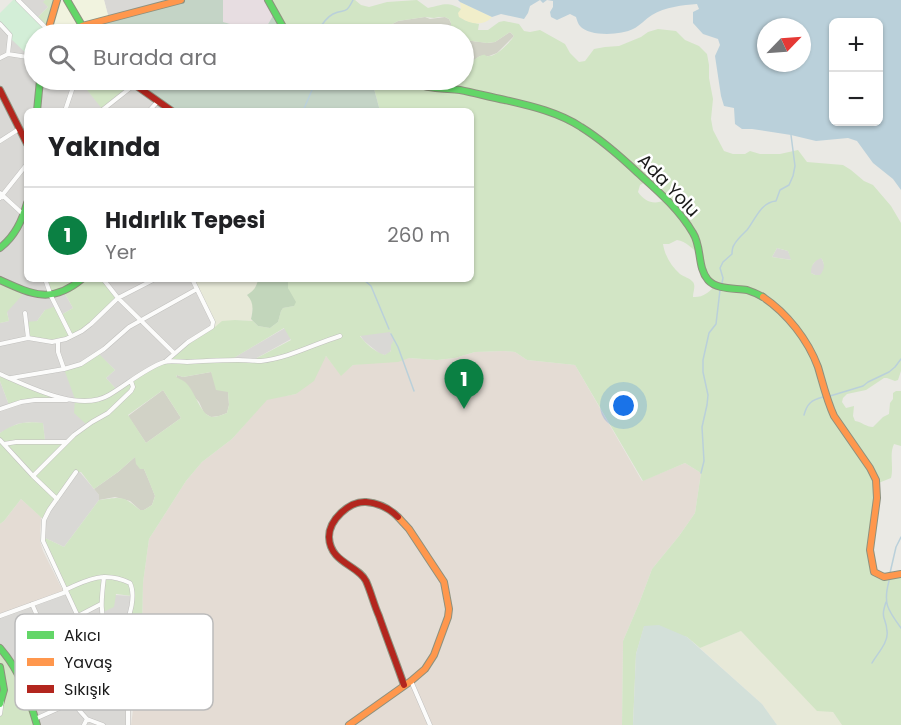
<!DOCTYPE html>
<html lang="tr">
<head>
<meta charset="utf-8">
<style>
  :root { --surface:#fff; --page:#f6f6f6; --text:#202124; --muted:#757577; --line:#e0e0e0; --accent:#0b8043 }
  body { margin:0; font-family:Poppins,sans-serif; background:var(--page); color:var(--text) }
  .controls { position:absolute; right:18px; top:18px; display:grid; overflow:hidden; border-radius:9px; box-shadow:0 2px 4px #0004 }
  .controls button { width:54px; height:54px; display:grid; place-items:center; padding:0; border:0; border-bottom:2px solid var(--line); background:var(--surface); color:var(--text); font:30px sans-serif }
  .compass { position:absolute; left:757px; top:18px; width:54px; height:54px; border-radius:50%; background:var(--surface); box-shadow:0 2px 4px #0004; rotate:65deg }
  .you { position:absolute; left:624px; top:406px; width:21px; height:21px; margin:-15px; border:4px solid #fff; border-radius:50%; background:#1a73e8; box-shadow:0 0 0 9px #1a73e833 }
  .badge { display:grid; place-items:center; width:39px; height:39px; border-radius:50%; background:var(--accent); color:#fff; font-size:20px; font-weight:700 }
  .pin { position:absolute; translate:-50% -50px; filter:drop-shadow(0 2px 3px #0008) }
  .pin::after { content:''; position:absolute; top:32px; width:21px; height:18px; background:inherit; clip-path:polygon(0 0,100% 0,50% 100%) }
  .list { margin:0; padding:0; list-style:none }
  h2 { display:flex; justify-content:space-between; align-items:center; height:78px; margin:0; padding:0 24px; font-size:26px }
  h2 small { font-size:20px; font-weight:400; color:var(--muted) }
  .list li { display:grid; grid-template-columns:39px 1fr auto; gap:18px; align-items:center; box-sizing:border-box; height:96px; padding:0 24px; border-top:2px solid var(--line) }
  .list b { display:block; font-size:22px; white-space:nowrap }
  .list p { margin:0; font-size:20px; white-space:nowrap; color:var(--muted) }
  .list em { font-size:20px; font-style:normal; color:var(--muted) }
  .icon { flex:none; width:33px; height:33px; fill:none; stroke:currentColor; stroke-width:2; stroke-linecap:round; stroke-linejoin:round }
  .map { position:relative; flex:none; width:901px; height:725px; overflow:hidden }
  .search { position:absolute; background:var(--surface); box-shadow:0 2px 4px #0004; left:24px; top:24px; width:450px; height:66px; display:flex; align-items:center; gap:15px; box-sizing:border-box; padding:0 21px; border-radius:33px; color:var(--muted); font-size:22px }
  .panel { position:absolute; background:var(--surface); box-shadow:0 2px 4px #0004; left:24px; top:108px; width:450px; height:174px; border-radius:9px }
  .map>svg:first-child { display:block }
  .residential { fill:#d9d8d5 }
  .industrial { fill:#e7dde1 }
  .education { fill:#f1f3df }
  .military { fill:#e4dcd4 }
  .construction { fill:#d1d2c6 }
  .farmland { fill:#e7e9d8 }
  .grass { fill:#d2e5c5; fill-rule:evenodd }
  .forest { fill:#c2d6bb }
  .wetland { fill:#d3e0d9 }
  .sand { fill:#f1eeca }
  .cemetery { fill:#c4d4c6 }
  .park { fill:#d3eed7 }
  .water { fill:#bad0da; fill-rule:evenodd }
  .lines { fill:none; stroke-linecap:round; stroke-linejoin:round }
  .stream { stroke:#bad0da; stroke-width:1.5 }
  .street-casing { stroke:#c1c0be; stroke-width:5 }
  .fast-casing { stroke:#8e917e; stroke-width:8 }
  .slow-casing { stroke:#8e917e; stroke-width:8 }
  .jam-casing { stroke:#8e917e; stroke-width:8 }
  .street { stroke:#fcfcfb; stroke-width:4 }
  .fast { stroke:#63d668; stroke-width:6 }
  .slow { stroke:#ff974d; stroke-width:6 }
  .jam { stroke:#b3261e; stroke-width:6 }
  .labels { text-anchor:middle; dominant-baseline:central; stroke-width:5; stroke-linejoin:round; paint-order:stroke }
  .street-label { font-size:18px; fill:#1b1b1b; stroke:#fff }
  .key { fill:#fff; stroke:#bbb; stroke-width:1.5 }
  .key-label { font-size:16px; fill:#1b1b1b }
</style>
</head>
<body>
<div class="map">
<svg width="901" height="725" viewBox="0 0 901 725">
  <rect width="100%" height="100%" fill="#eae9e4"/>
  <path class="residential" d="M 18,0 L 45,0 L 44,2 L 48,7 L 36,19 Z
    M 104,0 L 176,0 L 109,19 Z
    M 0,24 L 34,58 L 34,80 L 79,80 L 103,109 L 135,84 L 172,111 L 27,111 L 27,129 L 20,130 L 27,144 L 27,279 L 45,279 L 64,292 L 73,308 L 61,315 L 45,310 L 37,321 L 52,342 L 103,279 L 192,279 L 213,322 L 212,327 L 165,362 L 117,390 L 106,378 L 115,370 L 98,354 L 87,425 L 66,442 L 45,442 L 43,423 L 29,422 L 17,424 L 0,433 L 0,381 L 9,405 L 58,397 L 0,375 L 0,323 L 9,321 L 0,280 Z
    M 777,248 L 788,251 L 792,260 L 772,257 Z
    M 821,257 L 824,264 L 824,271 L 821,275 L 815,275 L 811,273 L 811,267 L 816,260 Z
    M 285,328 L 291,339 L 253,360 L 230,360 Z
    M 390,331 L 395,342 L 389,354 L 385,355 L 380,354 L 364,341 L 360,335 Z
    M 79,471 L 99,495 L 99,500 L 64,547 L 43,537 L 44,520 L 76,472 Z
    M 66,592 L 132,596 L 129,620 L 113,648 L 97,655 L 126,699 L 128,725 L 37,725 L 0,648 L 0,616 Z"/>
  <path class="industrial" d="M 223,0 L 268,0 L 275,12 L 263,33 L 223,22 Z"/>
  <path class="education" d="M 67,0 L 104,0 L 109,19 L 87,34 L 47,34 L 58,2 L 61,1 L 68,2 Z"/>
  <path class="military" d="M 504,351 L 515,352 L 527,360 L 575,365 L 642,481 L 685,463 L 701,473 L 695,513 L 679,536 L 652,569 L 640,601 L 623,641 L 622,725 L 131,725 L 136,688 L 142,665 L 138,650 L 142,633 L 143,583 L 149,539 L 186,481 L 202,462 L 232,439 L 267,399 L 296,394 L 326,356 L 341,375 L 353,365 L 409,358 L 437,360 L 455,358 L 475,352 Z
    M 21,499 L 41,517 L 40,541 L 43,551 L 64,593 L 0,616 L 0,524 L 4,521 Z"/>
  <path class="construction" d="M 425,17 L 430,19 L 445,17 L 449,19 L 451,23 L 451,29 L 456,34 L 373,34 L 398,21 Z
    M 510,32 L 514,36 L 497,53 L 489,56 L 480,56 L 467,65 L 464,63 L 464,40 L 488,43 L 495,42 Z
    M 211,372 L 228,391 L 229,405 L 227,413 L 219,416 L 211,417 L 204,413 L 199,402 L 176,378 L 177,375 L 183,377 Z
    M 163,390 L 181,418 L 146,443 L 128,416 Z
    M 136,456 L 144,469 L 150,483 L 155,496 L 152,505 L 144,510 L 140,510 L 130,501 L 115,497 L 99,500 L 99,495 L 94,489 L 118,472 Z"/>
  <path class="farmland" d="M 192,279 L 258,279 L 257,285 L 254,290 L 247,295 L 251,299 L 253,305 L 251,319 L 253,321 L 235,320 L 215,327 L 212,326 L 213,322 Z
    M 741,631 L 817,710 L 833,712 L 842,725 L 777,725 L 762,704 L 700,648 Z"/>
  <path class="grass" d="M 45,0 L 57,0 L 48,30 L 36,19 L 48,7 L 43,2 Z
    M 268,0 L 355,0 L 361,5 L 369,7 L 387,2 L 417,0 L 428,8 C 443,5 447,1 461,9 L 464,20 L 479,24 L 478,30 L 488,30 L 499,22 L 504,21 L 519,24 L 524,31 L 530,32 L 540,30 L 565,44 L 570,53 L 579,62 L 585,61 L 594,49 L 605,47 L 619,46 L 641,37 L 648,32 L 658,29 L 676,31 L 685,40 L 699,46 L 707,54 L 709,65 L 709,78 L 713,99 L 711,119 L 713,130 L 724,151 L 733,154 L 745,154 L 750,151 L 760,154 L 780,154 L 798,150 L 807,162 L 843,165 L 851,170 L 864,181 L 873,185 L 891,206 L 901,223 L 901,371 L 898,380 L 895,381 L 887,378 L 884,378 L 866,390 L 847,394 L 843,398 L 842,402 L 846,408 L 854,406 L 853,416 L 855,421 C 862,422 866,427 873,427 L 883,417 L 889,414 L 890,403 L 893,399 L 893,393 L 896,391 L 901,391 L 901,446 L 894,444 C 889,454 894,467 891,478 L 876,484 L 877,490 L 871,530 L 873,568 L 880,577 L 901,574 L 901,725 L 842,725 L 833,712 L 817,711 L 741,631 L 700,648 L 687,637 L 644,627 L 636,654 L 633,725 L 622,725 L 623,641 L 640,601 L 652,569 L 679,536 L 695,513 L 701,473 L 685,463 L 643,481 L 575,365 L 527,360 L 515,352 L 504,351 L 475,352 L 455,358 L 437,360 L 409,358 L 398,362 L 353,365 L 341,376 L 326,356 L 314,381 L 296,394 L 267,400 L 232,439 L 202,462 L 186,481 L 149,539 L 143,583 L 142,633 L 138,650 L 142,665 L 136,688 L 134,701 L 127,703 L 108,673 L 69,690 L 56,660 L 91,644 L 97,655 L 112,648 L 107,635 L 125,628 L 132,596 L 116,594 L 114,607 L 101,613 L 101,605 L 78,616 L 43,537 L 64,547 L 99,500 C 121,497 123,495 140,510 L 144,510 L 152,505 L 155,496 L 144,469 L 140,469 L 136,464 L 135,457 L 118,472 L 94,489 L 81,472 L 76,472 L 44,520 L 21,499 L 4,521 L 0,524 L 0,433 C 15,423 25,421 43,423 L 45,441 L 66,442 L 87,425 L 74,413 L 75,399 L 64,369 L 73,367 L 98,353 L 115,370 L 106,378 L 117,390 L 142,374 L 165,362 L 180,348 L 212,326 L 215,327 L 222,321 L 235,320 L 253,321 L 258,326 L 270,328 L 278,322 L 281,311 L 283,308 L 294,306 L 288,288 L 288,279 L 471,279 L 471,111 L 380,111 L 373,85 L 374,80 L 464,80 L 464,63 L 467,65 C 471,62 476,58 480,56 C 489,53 482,57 490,56 C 498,55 510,42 514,36 L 510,32 L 495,42 L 487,43 L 464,40 L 464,34 L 456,34 L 451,29 L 451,23 L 449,19 L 445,17 L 439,17 L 434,18 L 425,17 L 398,21 L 373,34 L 287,34 ZM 647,181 L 665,200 C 654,205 645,202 638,192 L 640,185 ZM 677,240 C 686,241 693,250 701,255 L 709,281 L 715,285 C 710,292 702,298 693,297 C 693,292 696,286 693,282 C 690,278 684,277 680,274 C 671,266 665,256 663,244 L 669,244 ZM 777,248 L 788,251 L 791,260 L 772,257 ZM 821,258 C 825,263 825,269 820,275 L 815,275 L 811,273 C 811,265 814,261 821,258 ZM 284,328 L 291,340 L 253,360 L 232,359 ZM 390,332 L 394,340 L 391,345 L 391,351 L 385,355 C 375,352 366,344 360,336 ZM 211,372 L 216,390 L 228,392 L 229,405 L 227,413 C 222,415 217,417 212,417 C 200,415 195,390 185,382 C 183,380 179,379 176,377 L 177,375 L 183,377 ZM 163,390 L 181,418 L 146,443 L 128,415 Z
    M 79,80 L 128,80 L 135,84 L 103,110 Z
    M 45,279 L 103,279 L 118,298 L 91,324 L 58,342 L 28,338 L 26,322 L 37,321 L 45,310 L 56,306 L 61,315 L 73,308 L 64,292 L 51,296 Z
    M 0,280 L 26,291 L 7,312 L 9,321 L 0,323 Z
    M 0,375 L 32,388 L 72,399 L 35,400 L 9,405 L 0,381 Z
    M 0,648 L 19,674 L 37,725 L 0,725 Z"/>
  <path class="forest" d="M 258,279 L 288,279 L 288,288 L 296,302 L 294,306 L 283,308 L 281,311 L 278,322 L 270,328 L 258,326 L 251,319 C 253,310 254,302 247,295 C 253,291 257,287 258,279 Z"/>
  <path class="wetland" d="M 659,625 L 687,637 L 762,704 L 777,725 L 633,725 L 636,654 L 644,626 Z"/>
  <path class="sand" d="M 460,2 L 492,17 C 483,27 470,24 459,17 L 458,13 L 461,9 Z"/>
  <path class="cemetery" d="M 181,0 L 223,0 L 223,22 L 263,33 L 275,12 L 287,34 L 87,34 L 82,26 Z
    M 128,80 L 374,80 L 373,85 L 380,111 L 172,111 Z"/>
  <path class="park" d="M 13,0 L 18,0 L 48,30 L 47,34 L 34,34 L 34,58 L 30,57 L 10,38 L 0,24 L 0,13 Z"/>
  <path class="water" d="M 458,0 L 540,0 L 530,6 L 528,13 L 524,19 L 501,14 L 492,17 L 460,2 Z
    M 540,0 L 901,0 L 901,190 L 893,179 L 873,163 L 857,141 L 848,138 L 816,141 L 791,135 L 752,129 L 742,129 L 735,124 L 734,108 L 724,106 L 721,96 L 715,56 L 720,45 L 718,39 L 703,34 L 693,23 L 693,12 L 699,9 L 697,4 C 683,5 665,7 652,15 C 645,19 640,26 633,29 C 622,35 589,37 580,26 C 578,24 577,20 576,17 L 570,14 L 557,20 L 551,17 L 550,12 L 553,7 L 553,1 L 547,0 L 543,3 ZM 834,22 L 878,22 L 878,122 L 834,122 ZM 766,27 L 802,27 L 802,63 L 766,63 Z"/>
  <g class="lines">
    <path class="stream" d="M 316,34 C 320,27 325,18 333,14 C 345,8 345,16 353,0
      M 303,111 L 315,83 L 315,80
      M 363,279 L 371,286 L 389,329
      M 722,283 L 723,278 L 720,268 L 723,262 L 732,254 C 732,250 732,248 734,245 C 737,239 742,235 747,230 C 755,220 761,202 776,201 L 780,190 L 789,185 L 793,176 L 795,166 L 791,135
      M 391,334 L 398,347 L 414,391
      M 830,396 L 863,386 L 868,382 L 889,372 L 895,367 L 901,359
      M 804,415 C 807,404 811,400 823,397
      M 701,473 L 704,461 L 702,427 L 707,405 L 708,395 L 703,372 L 703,360 L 709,333 L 716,324 L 720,290
      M 890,573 L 896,547 L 901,537
      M 889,581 C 883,603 887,609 901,628
      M 872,663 C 877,654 889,642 887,631 C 886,616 880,620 886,602"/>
    <g class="street-casing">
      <path id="street" d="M 18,0 L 48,30
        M 0,24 L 10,35 L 8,54
        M 0,58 L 8,54 L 34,58
        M 65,111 L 72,90
        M 101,111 L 134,85
        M 149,111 L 158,101
        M 0,141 L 19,129
        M 0,193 L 24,215 L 27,224
        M 0,198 L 27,164
        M 45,279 L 51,296 L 71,336
        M 103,279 L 118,298 L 174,353
        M 25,313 L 28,338
        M 58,342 L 58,352 L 64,369
        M 0,344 L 28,338 L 52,342 L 66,339 L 82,331 L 91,324 L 118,298 L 155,279
        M 166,361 L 188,342 L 212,327 L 213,322 L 192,279
        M 0,374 C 28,386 79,413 109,395 C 126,385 146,368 164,362 C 171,360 180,362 187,362 C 204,361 221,360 238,360 C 246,360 253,361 261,361 C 289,358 314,344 340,336
        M 11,378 L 64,369 L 81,364 L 104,349 L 129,327 L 197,289
        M 0,409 L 21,402 L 35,400 L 67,400
        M 0,440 L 33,476 L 57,499
        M 4,444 L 16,442 L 66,442
        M 76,472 L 49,510 L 44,520 L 43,541 L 93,649 L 126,699 L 128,709 L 128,725
        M 33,476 L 74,435 L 92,422 L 108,413 L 131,391 L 133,387 L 131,381
        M 104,577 C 101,601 100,612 107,635
        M 65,590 C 88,579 105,571 130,583 C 136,595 130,616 125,628 L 90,642
        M 0,616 L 66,592
        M 78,616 L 101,604
        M 56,659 L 79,710 L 87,719 L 103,725
        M 19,674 L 56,659 L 32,604
        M 411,681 L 430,725
        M 69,690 L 108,673
        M 0,714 L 2,701
        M 35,719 L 75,701
        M 84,725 L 87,719"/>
    </g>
    <g class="fast-casing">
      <path id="fast" d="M 67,0 L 87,34
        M 268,0 L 287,34
        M 407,80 C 424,89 442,88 460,90 C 475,93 490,97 505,100 C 531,106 558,112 581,127 C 602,140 620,156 638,173 C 658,191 679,209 693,233 C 702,247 697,267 708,280 C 717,290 735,288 747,290 C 753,292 758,294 763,297
        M 37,111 L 40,80
        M 0,248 C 15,236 22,221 27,203
        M 0,280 C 33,295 52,304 82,279
        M 0,648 C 20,671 29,697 37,725
        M 0,667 L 4,690 L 0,704"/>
    </g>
    <g class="slow-casing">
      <path id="slow" d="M 82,26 L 181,0
        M 47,34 L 57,0
        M 763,297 C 787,313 808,340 818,367 C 823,384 827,401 834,416 L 870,468 L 876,480 L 877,498 L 870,550 L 874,572 L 884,577 L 901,574
        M 349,725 L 411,681 L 425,669 L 434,655 L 448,617 L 449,609 L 444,582 L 409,529 L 398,517"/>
    </g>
    <g class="jam-casing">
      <path id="jam" d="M 128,80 L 172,111
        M 0,90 L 27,144
        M 398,517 C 389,508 378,503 366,502 C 349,501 329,520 329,537 C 330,563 358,565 366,581 C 371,592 374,605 379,616 C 387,639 396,662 404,685"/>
    </g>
    <use href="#street" class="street"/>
    <use href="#fast" class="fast"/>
    <use href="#slow" class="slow"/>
    <use href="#jam" class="jam"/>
  </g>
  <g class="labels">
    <g class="street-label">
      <text transform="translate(669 185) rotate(46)">Ada Yolu</text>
    </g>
  </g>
  <rect x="15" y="614" width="198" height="96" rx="9" class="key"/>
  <rect x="27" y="631" width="27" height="8" fill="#63d668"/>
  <rect x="27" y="658" width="27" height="8" fill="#ff974d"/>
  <rect x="27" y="685" width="27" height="8" fill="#b3261e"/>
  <g class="key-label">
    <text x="64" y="641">Akıcı</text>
    <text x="64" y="668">Yavaş</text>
    <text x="64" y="695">Sıkışık</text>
  </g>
</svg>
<div class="controls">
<button>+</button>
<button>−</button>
</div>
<svg class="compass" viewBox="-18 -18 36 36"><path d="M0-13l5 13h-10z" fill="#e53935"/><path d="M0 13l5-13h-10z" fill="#757577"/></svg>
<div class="you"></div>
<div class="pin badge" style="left:464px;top:409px">1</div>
<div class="search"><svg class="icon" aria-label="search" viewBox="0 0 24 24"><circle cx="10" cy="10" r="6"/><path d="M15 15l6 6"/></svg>Burada ara</div>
<section class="panel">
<h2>Yakında<small></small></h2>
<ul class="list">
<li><span class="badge">1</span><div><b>Hıdırlık Tepesi</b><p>Yer</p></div><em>260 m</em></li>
</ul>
</section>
</div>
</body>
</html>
